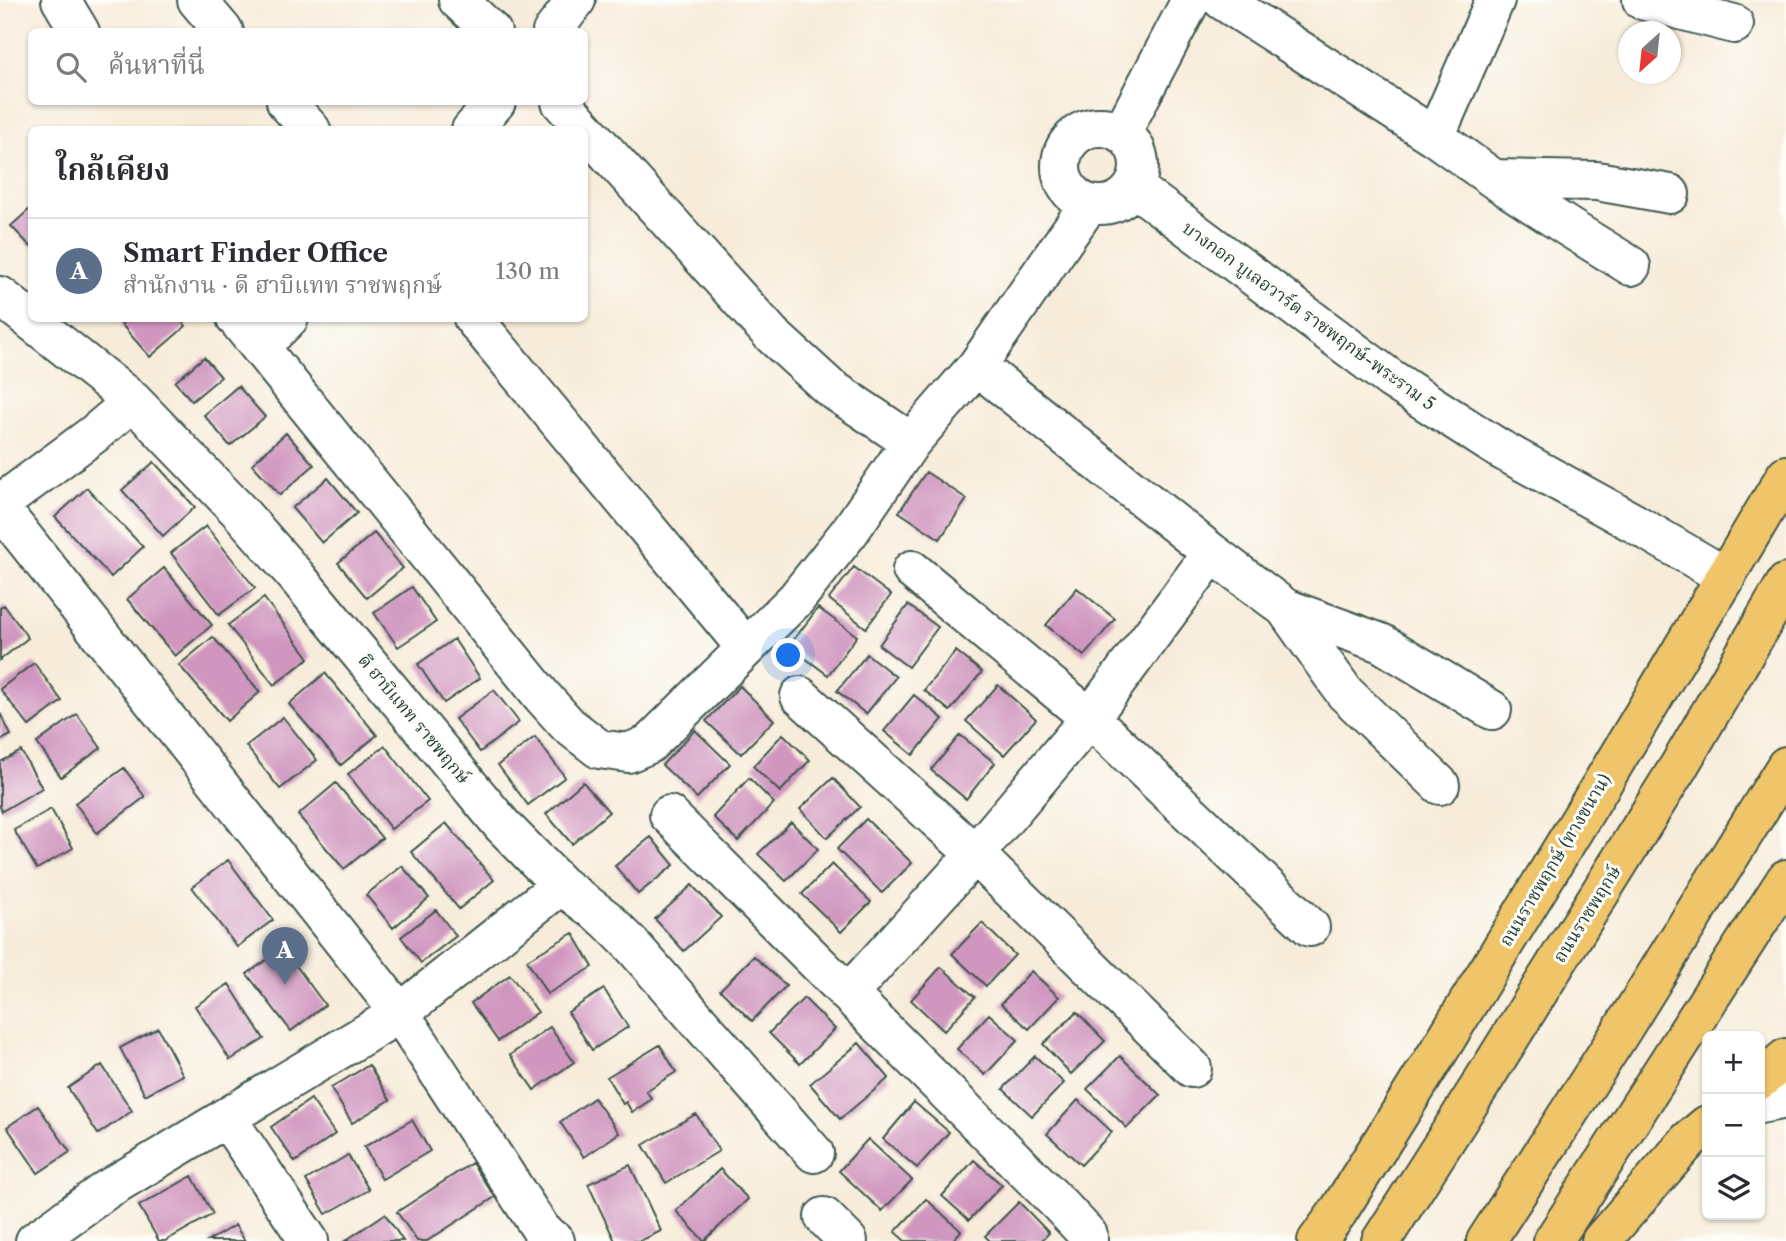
<!DOCTYPE html>
<html lang="th">
<head>
<meta charset="utf-8">
<style>
  :root { --surface:#fff; --page:#f7f7f7; --text:#2b2b33; --muted:#7c7c81; --line:#e1e1e2; --accent:#0b8043 }
  body { margin:0; font-family:"Libre Caslon Text","Noto Serif Thai",serif; background:var(--page); color:var(--text) }
  .controls { position:absolute; right:21px; bottom:21px; display:grid; overflow:hidden; border-radius:10px; box-shadow:0 2px 5px #0004 }
  .controls button { width:63px; height:63px; display:grid; place-items:center; padding:0; border:0; border-bottom:2px solid var(--line); background:var(--surface); color:var(--text); font:35px sans-serif }
  .compass { position:absolute; left:1618px; top:21px; width:63px; height:63px; border-radius:50%; background:var(--surface); box-shadow:0 2px 5px #0004; rotate:207deg }
  .you { position:absolute; left:789px; top:656px; width:24px; height:24px; margin:-18px; border:5px solid #fff; border-radius:50%; background:#1a73e8; box-shadow:0 0 0 10px #1a73e833 }
  .badge { display:grid; place-items:center; width:46px; height:46px; border-radius:50%; background:var(--accent); color:#fff; font-size:23px; font-weight:700 }
  .pin { position:absolute; translate:-50% -58px; filter:drop-shadow(0 2px 4px #0008) }
  .pin::after { content:''; position:absolute; top:37px; width:24px; height:21px; background:inherit; clip-path:polygon(0 0,100% 0,50% 100%) }
  .list { margin:0; padding:0; list-style:none }
  h2 { display:flex; justify-content:space-between; align-items:center; height:91px; margin:0; padding:0 28px; font-size:30px }
  h2 small { font-size:23px; font-weight:400; color:var(--muted) }
  .list li { display:grid; grid-template-columns:46px 1fr auto; gap:21px; align-items:center; box-sizing:border-box; height:105px; padding:0 28px; border-top:2px solid var(--line) }
  .list b { display:block; font-size:26px; white-space:nowrap }
  .list p { margin:0; font-size:23px; white-space:nowrap; color:var(--muted) }
  .list em { font-size:23px; font-style:normal; color:var(--muted) }
  .icon { flex:none; width:38px; height:38px; fill:none; stroke:currentColor; stroke-width:2; stroke-linecap:round; stroke-linejoin:round }
  .map { position:relative; flex:none; width:1786px; height:1241px; overflow:hidden }
  .search { position:absolute; background:var(--surface); box-shadow:0 2px 5px #0004; left:28px; top:28px; width:560px; height:77px; display:flex; align-items:center; gap:18px; box-sizing:border-box; padding:0 24px; border-radius:10px; color:var(--muted); font-size:26px }
  .panel { position:absolute; background:var(--surface); box-shadow:0 2px 5px #0004; left:28px; top:126px; width:560px; height:196px; border-radius:10px }
  .map>svg:first-child { display:block }
  .building { fill:#d096bf }
  .lines { fill:none; stroke-linecap:round; stroke-linejoin:round }
  .minor-casing { stroke:#3f574d; stroke-width:42 }
  .major-casing { stroke:#3f574d; stroke-width:42 }
  .minor { stroke:#fff; stroke-width:38 }
  .major { stroke:#f0c469; stroke-width:38 }
  .labels { text-anchor:middle; dominant-baseline:central; stroke-width:6; stroke-linejoin:round; paint-order:stroke }
  .street-label { font-size:18px; fill:#1f3d34; stroke:#fdfcf7 }
</style>
</head>
<body>
<div class="map">
<svg width="1786" height="1241" viewBox="0 0 1786 1241">
  <rect width="100%" height="100%" fill="#fdfcf7"/>
  <filter id="ink" filterUnits="userSpaceOnUse"><feTurbulence type="fractalNoise" baseFrequency=".0143" numOctaves="2"/><feDisplacementMap in="SourceGraphic" scale="14" xChannelSelector="R" yChannelSelector="G"/><feConvolveMatrix kernelMatrix="1 2 1 2 8 2 1 2 1" color-interpolation-filters="sRGB"/></filter>
  <filter id="wash" filterUnits="userSpaceOnUse"><feTurbulence type="fractalNoise" baseFrequency=".00686" numOctaves="4" result="noise"/><feDisplacementMap in="SourceGraphic" scale="28" xChannelSelector="R" yChannelSelector="G"/><feGaussianBlur stdDeviation="1.57" result="paint"/><feColorMatrix in="noise" values="0 0 0 0 0 0 0 0 0 0 0 0 0 0 0 0 0 1.4 0 .05"/><feComposite in="paint" operator="in"/></filter>
  <g filter="url(#wash)">
    <rect width="100%" height="100%" fill="#f7ecda"/>
    <g id="blocks">
      <path class="building" d="M 32,207 L 32,248 L 11,226 Z
        M 127,318 L 179,318 L 186,326 L 150,357 L 121,324 Z
        M 204,357 L 221,377 L 192,401 L 175,382 Z
        M 238,386 L 265,417 L 230,446 L 204,415 Z
        M 286,433 L 314,465 L 280,495 L 252,464 Z
        M 154,462 L 195,507 L 163,536 L 122,490 Z
        M 926,472 L 967,499 L 940,539 L 899,512 Z
        M 328,478 L 357,513 L 322,543 L 292,508 Z
        M 87,488 L 143,547 L 111,577 L 55,517 Z
        M 206,526 L 255,588 L 219,615 L 171,553 Z
        M 374,533 L 403,568 L 367,598 L 338,563 Z
        M 854,567 L 891,595 L 866,628 L 829,599 Z
        M 164,568 L 212,625 L 175,656 L 127,599 Z
        M 412,587 L 436,622 L 398,647 L 374,613 Z
        M 1077,588 L 1115,619 L 1084,656 L 1046,625 Z
        M 264,598 L 309,658 L 274,685 L 228,625 Z
        M 4,605 L 28,638 L 0,660 L 0,608 Z
        M 908,605 L 938,627 L 908,667 L 879,645 Z
        M 818,608 L 857,636 L 828,675 L 789,646 Z
        M 213,637 L 260,692 L 227,721 L 179,665 Z
        M 454,639 L 480,678 L 444,703 L 418,664 Z
        M 956,651 L 982,672 L 950,711 L 924,690 Z
        M 867,654 L 896,677 L 866,714 L 837,691 Z
        M 34,663 L 62,701 L 29,726 L 0,689 Z
        M 325,673 L 377,735 L 341,765 L 289,704 Z
        M 998,685 L 1036,719 L 1004,755 L 966,721 Z
        M 740,686 L 774,720 L 741,754 L 706,721 Z
        M 494,690 L 519,722 L 480,752 L 455,719 Z
        M 914,695 L 943,719 L 913,755 L 884,731 Z
        M 0,713 L 11,735 L 0,741 Z
        M 77,714 L 101,748 L 61,777 L 37,743 Z
        M 283,717 L 317,760 L 280,789 L 246,746 Z
        M 695,730 L 730,764 L 697,798 L 662,765 Z
        M 783,734 L 810,760 L 780,792 L 753,766 Z
        M 960,735 L 995,763 L 966,799 L 931,770 Z
        M 535,737 L 565,777 L 528,805 L 498,765 Z
        M 385,746 L 428,801 L 391,829 L 348,774 Z
        M 21,751 L 42,788 L 2,811 L 0,807 L 0,762 Z
        M 124,768 L 145,797 L 97,833 L 75,803 Z
        M 749,778 L 774,803 L 738,841 L 713,817 Z
        M 833,778 L 860,807 L 827,838 L 800,809 Z
        M 583,782 L 609,812 L 572,844 L 546,814 Z
        M 336,783 L 382,838 L 344,869 L 298,815 Z
        M 51,809 L 73,848 L 37,869 L 14,830 Z
        M 866,819 L 912,863 L 882,893 L 837,849 Z
        M 791,822 L 818,849 L 786,881 L 758,854 Z
        M 446,823 L 494,880 L 459,909 L 411,852 Z
        M 651,837 L 674,865 L 638,894 L 615,866 Z
        M 228,860 L 273,920 L 237,947 L 192,887 Z
        M 832,864 L 871,902 L 841,932 L 802,894 Z
        M 402,866 L 429,898 L 393,928 L 366,895 Z
        M 692,885 L 721,917 L 684,951 L 655,919 Z
        M 436,910 L 456,936 L 421,963 L 401,937 Z
        M 982,923 L 1015,955 L 986,986 L 952,954 Z
        M 573,933 L 593,967 L 547,994 L 527,960 Z
        M 283,948 L 325,1005 L 291,1031 L 247,974 Z
        M 754,956 L 786,986 L 752,1021 L 720,990 Z
        M 941,967 L 975,997 L 944,1031 L 911,1000 Z
        M 1031,971 L 1059,997 L 1029,1029 L 1001,1004 Z
        M 510,975 L 538,1012 L 498,1041 L 471,1003 Z
        M 229,984 L 264,1039 L 230,1060 L 195,1006 Z
        M 604,989 L 628,1027 L 592,1050 L 568,1012 Z
        M 804,998 L 835,1029 L 800,1064 L 769,1033 Z
        M 1077,1012 L 1105,1041 L 1071,1074 L 1043,1044 Z
        M 989,1014 L 1018,1040 L 985,1075 L 957,1049 Z
        M 550,1027 L 574,1062 L 534,1090 L 510,1055 Z
        M 158,1028 L 183,1075 L 145,1095 L 120,1048 Z
        M 859,1043 L 889,1078 L 840,1119 L 810,1084 Z
        M 660,1045 L 676,1072 L 646,1091 L 652,1099 L 632,1112 L 626,1102 L 623,1104 L 607,1077 Z
        M 1035,1056 L 1064,1083 L 1032,1116 L 1003,1089 Z
        M 1120,1056 L 1160,1095 L 1127,1128 L 1087,1089 Z
        M 102,1065 L 132,1111 L 98,1134 L 68,1088 Z
        M 369,1065 L 390,1100 L 352,1123 L 331,1088 Z
        M 594,1098 L 619,1133 L 584,1157 L 560,1122 Z
        M 311,1099 L 335,1134 L 295,1162 L 271,1127 Z
        M 1078,1100 L 1112,1132 L 1081,1165 L 1047,1134 Z
        M 914,1102 L 949,1132 L 917,1168 L 883,1139 Z
        M 38,1106 L 70,1152 L 38,1173 L 7,1127 Z
        M 696,1114 L 719,1151 L 666,1183 L 643,1145 Z
        M 412,1120 L 430,1151 L 382,1179 L 364,1147 Z
        M 868,1139 L 912,1180 L 882,1211 L 839,1171 Z
        M 348,1155 L 369,1190 L 326,1214 L 306,1180 Z
        M 974,1160 L 1002,1185 L 969,1220 L 942,1196 Z
        M 472,1163 L 495,1197 L 427,1241 L 417,1241 L 397,1212 Z
        M 630,1165 L 661,1231 L 640,1241 L 615,1241 L 588,1184 Z
        M 720,1169 L 748,1199 L 704,1241 L 676,1211 Z
        M 192,1176 L 213,1214 L 165,1241 L 159,1241 L 139,1206 Z
        M 926,1199 L 961,1231 L 952,1241 L 905,1241 L 895,1232 Z
        M 1019,1202 L 1049,1233 L 1041,1241 L 990,1241 L 985,1236 Z
        M 385,1214 L 403,1241 L 345,1241 Z
        M 235,1225 L 245,1241 L 208,1241 Z"/>
    </g>
  </g>
  <g filter="url(#ink)">
    <use href="#blocks" fill-opacity="0" stroke="#3f574d" stroke-width="2"/>
    <g class="lines">
      <g class="minor-casing">
        <path id="minor" d="M 61,0 L 80,32
          M 197,0 L 224,32
          M 458,0 L 492,32
          M 1222,0 L 1435,137 L 1494,179 L 1568,227 L 1631,266
          M 1642,0 L 1734,24
          M 552,32 L 576,0
          M 286,102 L 311,130
          M 561,102 L 772,335 L 829,387 L 911,442
          M1061 166a39 39 0 1 1 78 0a39 39 0 1 1-78 0Z
          M 471,130 L 496,102
          M 1122,132 L 1191,0
          M 1435,137 L 1495,0
          M 1494,179 L 1597,181 L 1670,194
          M 1134,187 L 1391,379 L 1498,448 L 1634,523 L 1726,577
          M 0,296 L 133,401 L 239,511 L 296,576 L 502,825 L 561,885 L 606,919 L 631,944 L 814,1153
          M 236,318 L 542,696 L 568,725 L 599,749 L 628,753 L 649,744 L 796,599 L 850,531 L 911,442 L 977,366 L 1089,204
          M 473,318 L 746,648
          M 260,347 L 289,318
          M 977,366 L 1212,553 L 1285,608 L 1381,643 L 1492,710
          M 0,504 L 94,434 L 133,401
          M 0,508 L 400,1013 L 542,1231 L 555,1241
          M 912,570 L 1090,718 L 1310,927
          M 1285,608 L 1345,693 L 1440,785
          M 800,696 L 975,854 L 1192,1068
          M 669,815 L 1060,1205 L 1088,1235 L 1088,1241
          M 849,993 L 975,854 L 1090,718 L 1212,553
          M 1760,1104 L 1786,1099
          M 226,1117 L 309,1241
          M 824,1217 L 848,1241
          M 35,1241 L 106,1190 L 400,1013 L 561,885"/>
      </g>
      <g class="major-casing">
        <path id="major" d="M 1760,1080 L 1786,1058
          M 1317,1241 L 1338,1212 L 1440,1049 L 1603,782 L 1786,475
          M 1381,1241 L 1478,1089 L 1679,766 L 1786,583
          M 1486,1241 L 1620,1033 L 1786,766
          M 1553,1241 L 1786,879
          M 1601,1241 L 1689,1140 L 1707,1125"/>
      </g>
      <use href="#minor" class="minor"/>
      <use href="#major" class="major"/>
    </g>
  </g>
  <g class="labels">
    <g class="street-label">
      <text transform="translate(1309 316) rotate(36)">บางกอก บูเลอวาร์ด ราชพฤกษ์-พระราม 5</text>
      <text transform="translate(414 719) rotate(50)">ดี ฮาบิแทท ราชพฤกษ์</text>
      <text transform="translate(1555 860) rotate(-59)">ถนนราชพฤกษ์ (ทางขนาน)</text>
      <text transform="translate(1587 914) rotate(-58)">ถนนราชพฤกษ์</text>
    </g>
  </g>
</svg>
<div class="controls">
<button>+</button>
<button>−</button>
<button><svg class="icon" aria-label="layers" viewBox="0 0 24 24"><path d="M12 4l9 5-9 5-9-5zM3 14l9 5 9-5"/></svg></button>
</div>
<svg class="compass" viewBox="-18 -18 36 36"><path d="M0-13l5 13h-10z" fill="#e53935"/><path d="M0 13l5-13h-10z" fill="#7c7c81"/></svg>
<div class="you"></div>
<div class="pin badge" style="left:285px;top:985px;background:#5c6f8a">A</div>
<div class="search"><svg class="icon" aria-label="search" viewBox="0 0 24 24"><circle cx="10" cy="10" r="6"/><path d="M15 15l6 6"/></svg>ค้นหาที่นี่</div>
<section class="panel">
<h2>ใกล้เคียง<small></small></h2>
<ul class="list">
<li><span class="badge" style="background:#5c6f8a">A</span><div><b>Smart Finder Office</b><p>สำนักงาน · ดี ฮาบิแทท ราชพฤกษ์</p></div><em>130 m</em></li>
</ul>
</section>
</div>
</body>
</html>
